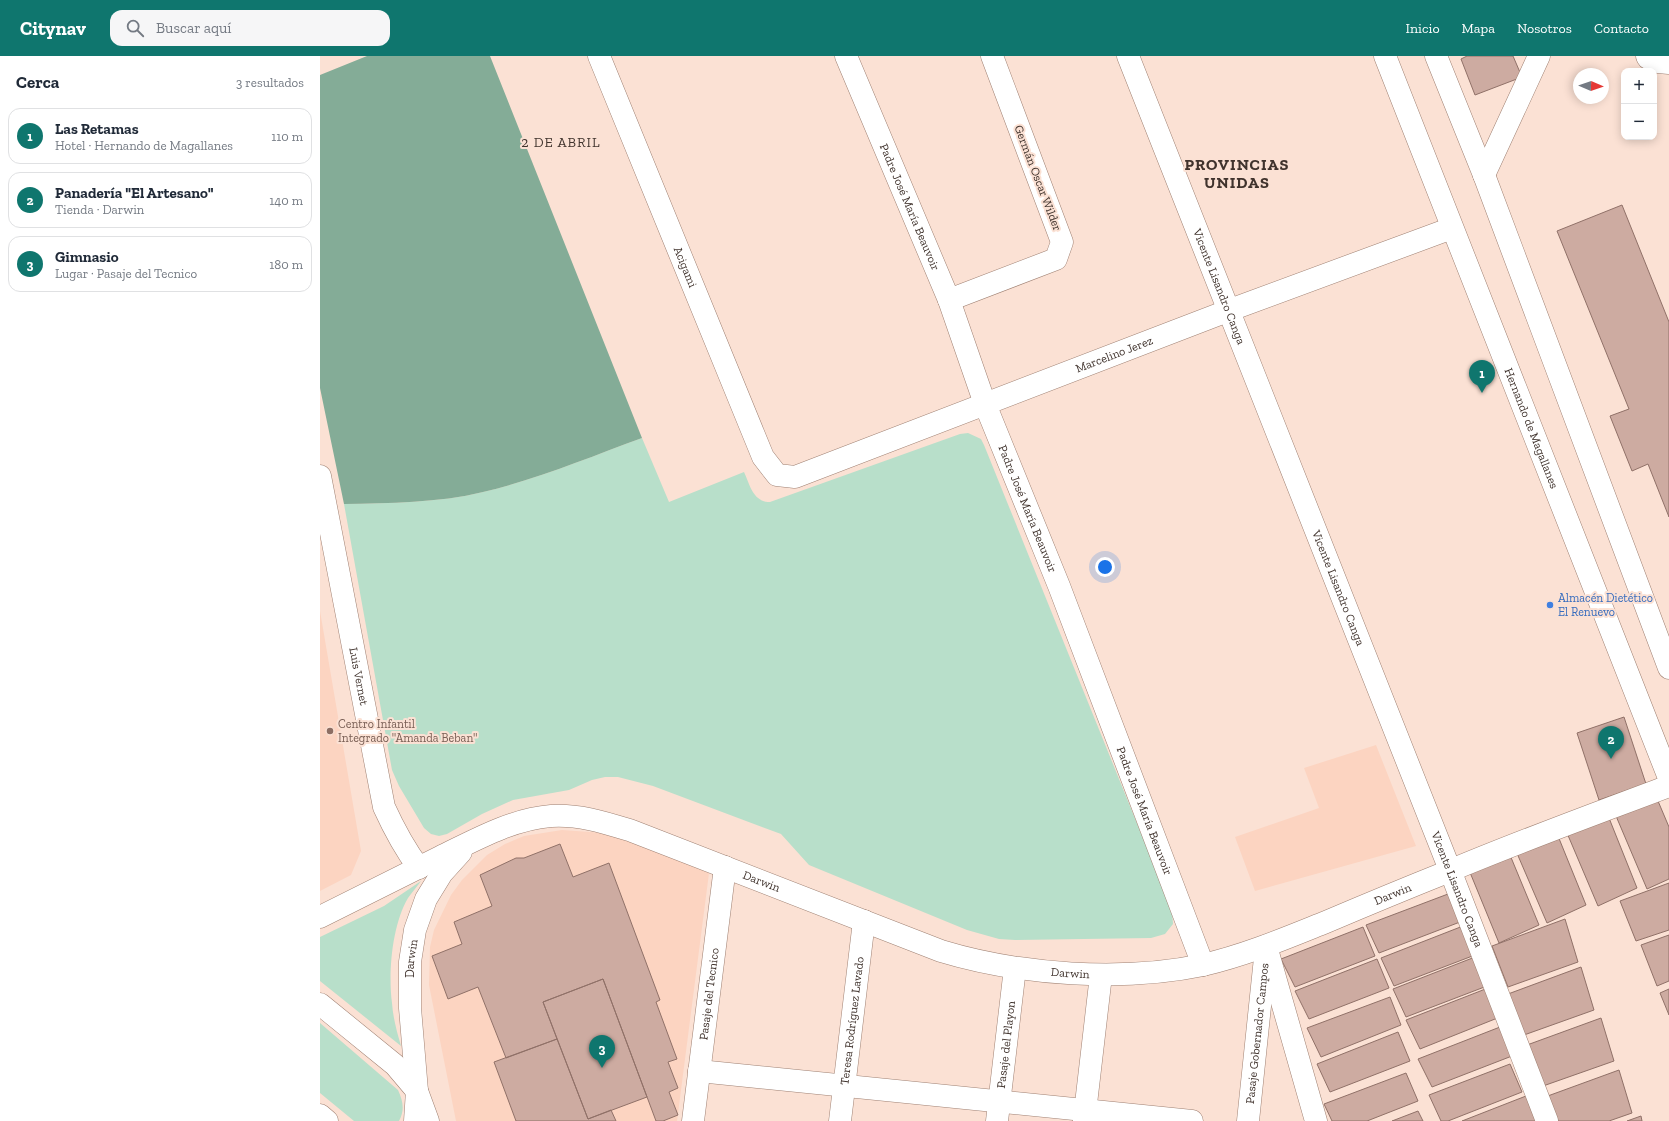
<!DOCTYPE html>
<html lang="es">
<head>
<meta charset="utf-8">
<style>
  :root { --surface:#fff; --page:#f6f6f7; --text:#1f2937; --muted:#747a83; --line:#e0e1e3; --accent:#0f766e }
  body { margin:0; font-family:"Zilla Slab",serif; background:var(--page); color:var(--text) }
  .controls { position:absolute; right:12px; top:12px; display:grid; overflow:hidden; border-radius:8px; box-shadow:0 2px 10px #0003 }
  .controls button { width:36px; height:36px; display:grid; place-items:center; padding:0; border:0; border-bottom:1px solid var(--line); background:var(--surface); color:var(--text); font:20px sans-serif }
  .compass { position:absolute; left:1253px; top:12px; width:36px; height:36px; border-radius:50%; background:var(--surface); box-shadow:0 2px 10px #0003; rotate:92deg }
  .you { position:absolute; left:785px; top:511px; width:14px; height:14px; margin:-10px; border:3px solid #fff; border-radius:50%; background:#1a73e8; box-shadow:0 0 0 6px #1a73e833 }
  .badge { display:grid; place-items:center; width:26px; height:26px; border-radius:50%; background:var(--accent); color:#fff; font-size:13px; font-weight:700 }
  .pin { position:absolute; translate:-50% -33px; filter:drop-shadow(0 1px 2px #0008) }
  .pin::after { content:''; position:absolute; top:21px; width:14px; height:12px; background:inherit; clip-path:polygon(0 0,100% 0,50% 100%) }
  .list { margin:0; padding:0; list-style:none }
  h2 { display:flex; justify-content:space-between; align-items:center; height:52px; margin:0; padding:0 16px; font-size:17px }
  h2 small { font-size:13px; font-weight:400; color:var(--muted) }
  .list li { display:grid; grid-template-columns:26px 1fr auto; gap:12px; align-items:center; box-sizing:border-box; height:56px; margin:0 8px 8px; padding:0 8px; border:1px solid var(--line); border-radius:12px }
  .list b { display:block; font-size:15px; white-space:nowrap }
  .list p { margin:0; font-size:13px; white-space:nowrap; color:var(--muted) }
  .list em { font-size:13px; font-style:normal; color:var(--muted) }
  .icon { flex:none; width:22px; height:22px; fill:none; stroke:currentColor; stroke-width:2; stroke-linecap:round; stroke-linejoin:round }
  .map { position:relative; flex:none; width:1349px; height:1065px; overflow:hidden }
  header { display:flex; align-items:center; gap:24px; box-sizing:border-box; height:56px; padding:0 20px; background:var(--accent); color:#fff }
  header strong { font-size:19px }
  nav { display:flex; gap:22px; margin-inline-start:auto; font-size:14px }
  .search { width:280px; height:36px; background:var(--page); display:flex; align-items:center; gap:10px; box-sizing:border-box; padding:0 14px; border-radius:12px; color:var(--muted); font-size:15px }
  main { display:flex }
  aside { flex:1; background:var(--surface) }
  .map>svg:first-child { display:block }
  .built { fill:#fcd4c1 }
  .green { fill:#b8dfca }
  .forest { fill:#84ac97 }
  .building { fill:#cdaba1; stroke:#907168 }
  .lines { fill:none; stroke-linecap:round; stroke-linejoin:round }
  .minor-casing { stroke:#9f8173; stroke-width:23 }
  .major-casing { stroke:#9f8173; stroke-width:23 }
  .minor { stroke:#fff; stroke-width:22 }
  .major { stroke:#fff; stroke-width:22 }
  .shop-dot { fill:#3f7fe0; stroke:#fbe1d4; stroke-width:1.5 }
  .education-dot { fill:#8d6e63; stroke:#fbe1d4; stroke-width:1.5 }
  .labels { text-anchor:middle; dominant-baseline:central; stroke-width:4; stroke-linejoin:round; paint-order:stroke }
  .street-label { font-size:12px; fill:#40332d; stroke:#fbe1d4 }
  .shop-label { font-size:12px; fill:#366cbe; stroke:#fbe1d4; text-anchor:start }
  .education-label { font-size:12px; fill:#785e54; stroke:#fbe1d4; text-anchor:start }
  .quarter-label { font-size:14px; letter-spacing:1px; fill:#40332d; stroke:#fbe1d4 }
  .district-label { font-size:16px; font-weight:bold; letter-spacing:1px; fill:#40332d; stroke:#fbe1d4 }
</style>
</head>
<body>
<header>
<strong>Citynav</strong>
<div class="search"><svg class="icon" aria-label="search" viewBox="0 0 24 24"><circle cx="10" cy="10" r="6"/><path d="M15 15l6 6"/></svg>Buscar aquí</div>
<nav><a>Inicio</a><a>Mapa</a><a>Nosotros</a><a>Contacto</a></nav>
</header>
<main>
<aside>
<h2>Cerca<small>3 resultados</small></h2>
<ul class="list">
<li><span class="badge">1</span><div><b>Las Retamas</b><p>Hotel · Hernando de Magallanes</p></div><em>110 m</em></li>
<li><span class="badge">2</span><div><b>Panadería &quot;El Artesano&quot;</b><p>Tienda · Darwin</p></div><em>140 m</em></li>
<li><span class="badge">3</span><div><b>Gimnasio</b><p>Lugar · Pasaje del Tecnico</p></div><em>180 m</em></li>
</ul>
</aside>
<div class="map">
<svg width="1349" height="1065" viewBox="0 0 1349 1065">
  <rect width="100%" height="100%" fill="#fbe1d4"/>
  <path class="built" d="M 0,555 L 41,795 L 31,819 L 0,835 Z
    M 1056,689 L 1096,790 L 935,835 L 915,781 L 999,752 L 984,712 Z
    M 242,774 L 284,777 L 321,788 L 389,817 L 357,1065 L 136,1065 L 109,929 L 110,891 L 114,874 L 131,839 L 142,824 L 167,799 L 185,788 L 204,780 Z"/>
  <path class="green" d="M 648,377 L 661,383 L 664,389 L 852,854 L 853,868 L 845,878 L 831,882 L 695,884 L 679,883 L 647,874 L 489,809 L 461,778 L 333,730 L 298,721 L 285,721 L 272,724 L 249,734 L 193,744 L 162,758 L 127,778 L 119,780 L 111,778 L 104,772 L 79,730 L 72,714 L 24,448 C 70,447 118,447 163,436 C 218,423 270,401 322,382 L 349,446 L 424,416 C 430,429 433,446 450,446 L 640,378 Z
    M 101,825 C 97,831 92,836 88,842 C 72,869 68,917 72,947 C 73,962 77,976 81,990 L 0,925 L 0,881 L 64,850 Z
    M 0,967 L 78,1034 C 83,1045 85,1054 79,1065 L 34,1065 L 0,1037 Z"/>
  <path class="forest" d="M 47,0 L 170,0 L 322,382 C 270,401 218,423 163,436 C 118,447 70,447 24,448 L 0,332 L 0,19 Z"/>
  <path class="building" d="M 1147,0 L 1193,0 L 1202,21 L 1155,39 L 1141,3 Z
    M 1302,149 L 1349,266 L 1349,461 L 1328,408 L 1312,415 L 1290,360 L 1309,353 L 1237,175 Z
    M 1304,661 L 1326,728 L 1279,744 L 1257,677 Z
    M 1338,745 L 1349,771 L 1349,823 L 1327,833 L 1296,760 Z
    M 1289,762 L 1317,832 L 1278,850 L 1247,777 Z
    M 1238,780 L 1266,849 L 1227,867 L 1196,795 Z
    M 240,788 L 253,821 L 289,807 L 340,944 L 336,946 L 357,1003 L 348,1006 L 358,1032 L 349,1036 L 358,1059 L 343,1065 L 336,1065 L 283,923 L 223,946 L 237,983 L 186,1002 L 158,931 L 128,943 L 112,900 L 142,888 L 134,866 L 172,850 L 160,819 L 196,802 L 204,802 Z
    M 1190,799 L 1219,869 L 1179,887 L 1149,814 Z
    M 1349,827 L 1349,874 L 1316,885 L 1300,845 Z
    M 1128,838 L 1140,866 L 1059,897 L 1046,869 Z
    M 1245,863 L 1258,906 L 1188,931 L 1172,890 Z
    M 1143,870 L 1155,899 L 1074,930 L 1061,902 Z
    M 1043,871 L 1055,900 L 975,931 L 961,903 Z
    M 1349,879 L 1349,925 L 1337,930 L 1321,889 Z
    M 1155,901 L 1167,930 L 1086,961 L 1073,933 Z
    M 1057,903 L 1069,932 L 989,963 L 975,935 Z
    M 1261,911 L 1274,954 L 1204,979 L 1188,938 Z
    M 283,923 L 327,1041 L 268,1063 L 223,946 Z
    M 1168,932 L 1180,961 L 1100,993 L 1086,964 Z
    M 1349,933 L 1349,959 L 1340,937 Z
    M 1070,941 L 1081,969 L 1001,1001 L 987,972 Z
    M 1281,962 L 1294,1005 L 1223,1030 L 1207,989 Z
    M 1180,971 L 1192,1000 L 1112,1031 L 1098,1003 Z
    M 1078,976 L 1090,1005 L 1010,1036 L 997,1008 Z
    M 237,983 L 268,1063 L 291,1054 L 296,1065 L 196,1065 L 174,1006 Z
    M 1190,1008 L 1202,1036 L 1128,1065 L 1121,1065 L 1109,1039 Z
    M 1299,1014 L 1312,1057 L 1289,1065 L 1234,1065 L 1225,1041 Z
    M 1086,1017 L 1098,1045 L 1047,1065 L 1012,1065 L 1004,1048 Z
    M 1206,1040 L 1216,1065 L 1142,1065 Z
    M 1098,1055 L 1103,1065 L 1072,1065 Z
    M 1321,1060 L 1322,1065 L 1307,1065 Z"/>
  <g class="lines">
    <g class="minor-casing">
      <g id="minor">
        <path id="s1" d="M 279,0 L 443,401 L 457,419 L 475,421 L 910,254 L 1132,172"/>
        <path id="s2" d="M 526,0 L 629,244 L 665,348 L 739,530 L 883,909"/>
        <path id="s3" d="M 808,0 L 1130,814 L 1227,1065"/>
        <path d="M 1327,0 L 1328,2 L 1338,6 L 1349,7"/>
        <path d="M 1164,119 L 1219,0"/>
        <path d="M 629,244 L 736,203 L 742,186 L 672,0"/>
        <path id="s4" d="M 0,420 L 64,751 C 74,773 84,792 99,812"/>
        <path d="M 946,890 L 996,1065"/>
        <path d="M 0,948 L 75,1009 L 97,1035 L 108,1065"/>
        <path d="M 379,1015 L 872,1065"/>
        <path d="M 0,1059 L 7,1065"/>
        <path id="s5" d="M 373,1065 L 405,811"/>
        <path id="s6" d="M 520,1065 L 544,865"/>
        <path id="s7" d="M 677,1065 L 695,912"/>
        <path d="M 764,1065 L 781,919"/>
        <path id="s8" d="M 928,1065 L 945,902"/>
      </g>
    </g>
    <g class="major-casing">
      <g id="major">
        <path id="s9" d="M 1065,0 L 1349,722"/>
        <path d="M 1116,0 L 1164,119 L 1349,612"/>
        <path id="s10" d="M 0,861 C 40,841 80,821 120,801 C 155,784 192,763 231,760 C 259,758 286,767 312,775 L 621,895 C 700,919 802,926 883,909 C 926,899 966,882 1006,866 C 1046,849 1087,832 1127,816 C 1200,785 1275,758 1349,730"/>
        <path id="s11" d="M 95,1065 L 97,1035 L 90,952 L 90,906 L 95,874 L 106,843 L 122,817 L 141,796"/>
      </g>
    </g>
    <use href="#minor" class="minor"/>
    <use href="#major" class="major"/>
  </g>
  <circle class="shop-dot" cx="1230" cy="549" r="4"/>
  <circle class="education-dot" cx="10" cy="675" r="4"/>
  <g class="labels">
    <g class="street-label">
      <text transform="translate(718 122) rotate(69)">Germán Oscar Wilder</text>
      <text stroke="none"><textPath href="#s2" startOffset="164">Padre José María Beauvoir</textPath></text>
      <text stroke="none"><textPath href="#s1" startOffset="228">Acigami</textPath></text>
      <text stroke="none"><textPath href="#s3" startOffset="248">Vicente Lisandro Canga</textPath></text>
      <text stroke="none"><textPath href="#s1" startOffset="816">Marcelino Jerez</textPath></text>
      <text stroke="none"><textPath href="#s9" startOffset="400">Hernando de Magallanes</textPath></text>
      <text stroke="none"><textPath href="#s2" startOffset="488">Padre José María Beauvoir</textPath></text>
      <text stroke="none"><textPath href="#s3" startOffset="572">Vicente Lisandro Canga</textPath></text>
      <text stroke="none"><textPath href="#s4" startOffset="204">Luis Vernet</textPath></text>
      <text stroke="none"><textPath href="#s2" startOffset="812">Padre José María Beauvoir</textPath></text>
      <text stroke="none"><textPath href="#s10" startOffset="475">Darwin</textPath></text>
      <text stroke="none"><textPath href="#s3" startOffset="896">Vicente Lisandro Canga</textPath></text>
      <text stroke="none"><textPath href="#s10" startOffset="1135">Darwin</textPath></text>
      <text stroke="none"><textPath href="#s11" startOffset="163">Darwin</textPath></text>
      <text stroke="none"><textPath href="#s10" startOffset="799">Darwin</textPath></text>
      <text stroke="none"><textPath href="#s5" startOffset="128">Pasaje del Tecnico</textPath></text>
      <text stroke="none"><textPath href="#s6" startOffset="101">Teresa Rodríguez Lavado</textPath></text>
      <text stroke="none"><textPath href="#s8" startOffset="88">Pasaje Gobernador Campos</textPath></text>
      <text stroke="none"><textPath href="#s7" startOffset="77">Pasaje del Playon</textPath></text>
    </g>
    <g class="shop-label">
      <text x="1238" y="542">Almacén Dietético<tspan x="1238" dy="14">El Renuevo</tspan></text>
    </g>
    <g class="education-label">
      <text x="18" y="668">Centro Infantil<tspan x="18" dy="14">Integrado "Amanda Beban"</tspan></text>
    </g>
    <g class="quarter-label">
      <text x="241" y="86">2 DE ABRIL</text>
    </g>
    <g class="district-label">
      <text x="917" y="108">PROVINCIAS<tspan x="917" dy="18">UNIDAS</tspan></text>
    </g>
  </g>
</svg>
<div class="controls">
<button>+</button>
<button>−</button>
</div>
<svg class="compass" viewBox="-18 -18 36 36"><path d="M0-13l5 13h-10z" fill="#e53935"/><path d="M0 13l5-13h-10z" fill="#747a83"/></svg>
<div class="you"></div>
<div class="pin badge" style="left:1162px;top:337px">1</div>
<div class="pin badge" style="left:1291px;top:703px">2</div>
<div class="pin badge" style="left:282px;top:1012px">3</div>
</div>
</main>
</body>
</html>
